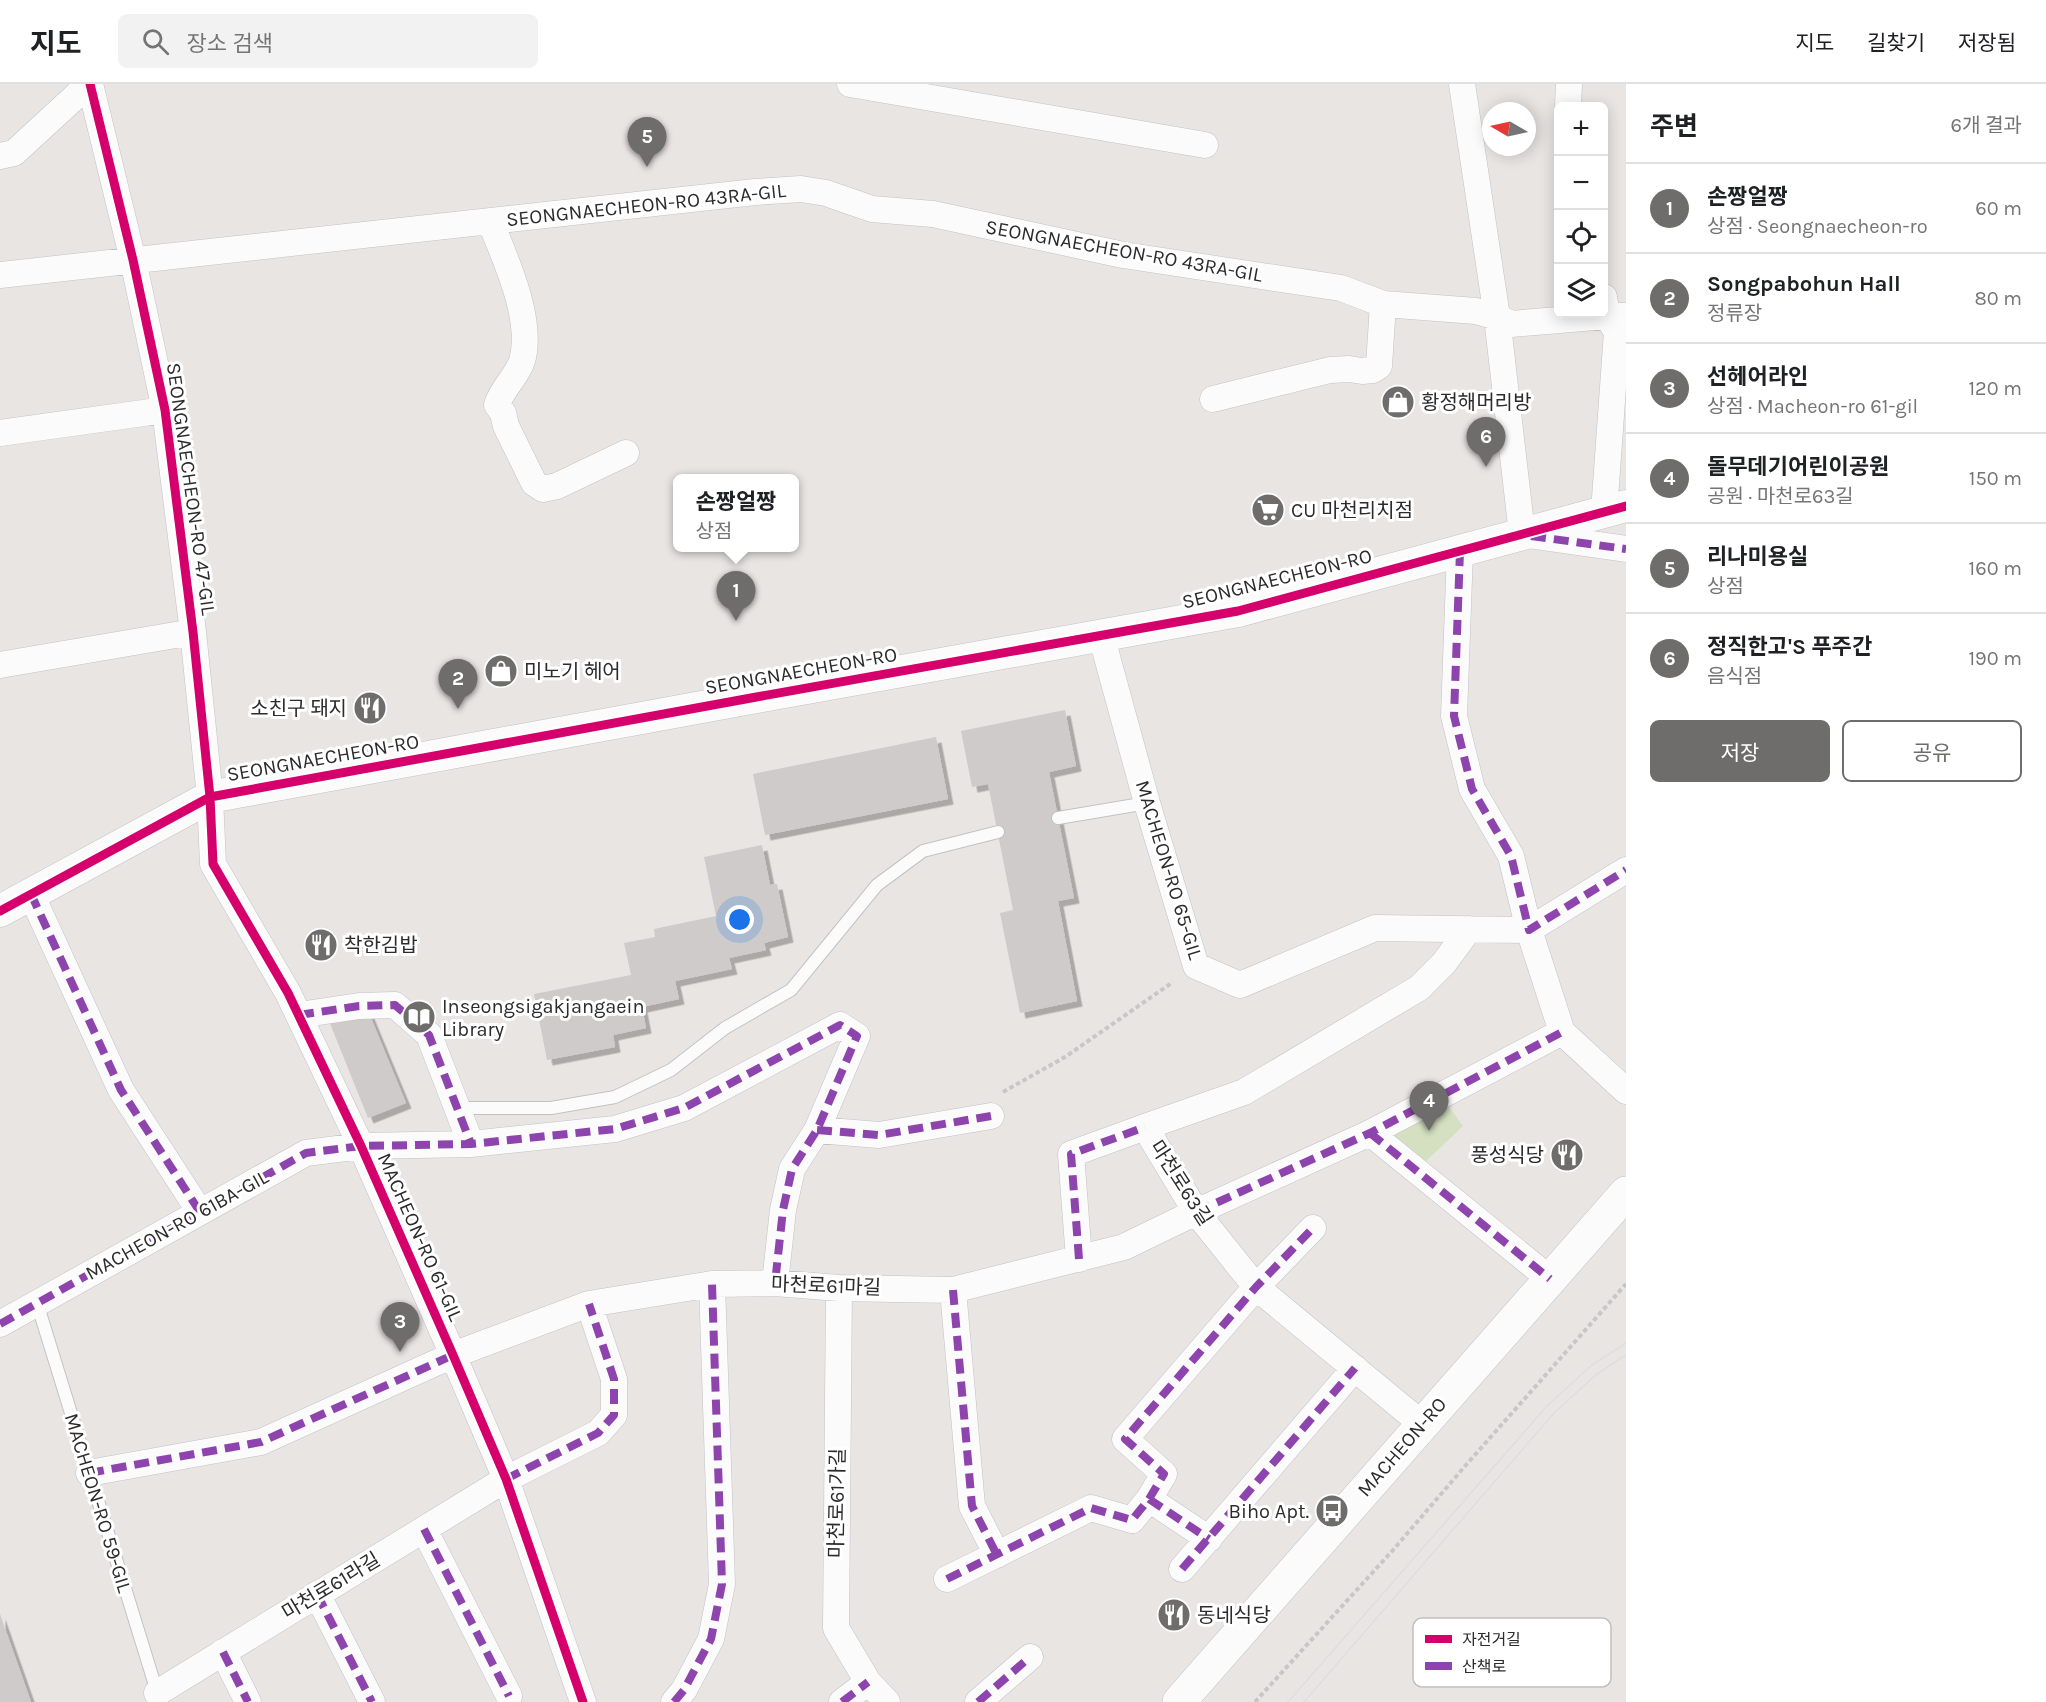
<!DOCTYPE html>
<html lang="ko">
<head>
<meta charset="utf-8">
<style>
  :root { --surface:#fff; --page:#f2f2f2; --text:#202124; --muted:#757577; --line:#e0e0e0; --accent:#6e6d6c }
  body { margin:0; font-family:Karla,"Noto Sans KR",sans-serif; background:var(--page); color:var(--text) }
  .controls { position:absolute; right:18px; top:18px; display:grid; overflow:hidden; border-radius:9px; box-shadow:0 3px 15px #0003 }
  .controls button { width:54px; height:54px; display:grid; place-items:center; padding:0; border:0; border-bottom:2px solid var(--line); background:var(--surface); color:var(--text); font:30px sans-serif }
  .compass { position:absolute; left:1482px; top:18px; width:54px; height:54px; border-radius:50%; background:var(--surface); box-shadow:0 3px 15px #0003; rotate:279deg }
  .you { position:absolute; left:740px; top:836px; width:21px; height:21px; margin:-15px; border:4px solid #fff; border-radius:50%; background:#1a73e8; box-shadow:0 0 0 9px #1a73e833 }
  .badge { display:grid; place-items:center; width:39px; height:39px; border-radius:50%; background:var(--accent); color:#fff; font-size:20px; font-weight:700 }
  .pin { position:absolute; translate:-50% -50px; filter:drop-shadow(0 2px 3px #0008) }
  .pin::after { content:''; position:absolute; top:32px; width:21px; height:18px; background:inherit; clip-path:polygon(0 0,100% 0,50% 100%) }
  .popup { position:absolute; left:673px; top:390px; width:126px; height:78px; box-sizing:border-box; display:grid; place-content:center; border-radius:9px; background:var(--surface); filter:drop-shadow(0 2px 4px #0005); font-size:20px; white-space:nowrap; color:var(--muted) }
  .popup b { font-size:22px; color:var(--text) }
  .popup::after { content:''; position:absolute; left:50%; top:100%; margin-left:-12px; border:12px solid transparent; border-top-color:var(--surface) }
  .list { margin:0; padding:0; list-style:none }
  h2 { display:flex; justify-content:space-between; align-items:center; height:78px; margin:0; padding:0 24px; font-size:26px }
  h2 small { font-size:20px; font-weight:400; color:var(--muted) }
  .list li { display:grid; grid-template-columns:39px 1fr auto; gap:18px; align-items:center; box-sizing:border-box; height:90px; padding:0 24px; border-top:2px solid var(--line) }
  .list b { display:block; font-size:22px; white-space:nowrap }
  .list p { margin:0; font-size:20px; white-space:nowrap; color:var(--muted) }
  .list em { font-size:20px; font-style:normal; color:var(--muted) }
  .actions { display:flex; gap:12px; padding:18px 24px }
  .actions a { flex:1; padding:14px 0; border:2px solid var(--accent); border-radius:9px; text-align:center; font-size:21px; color:var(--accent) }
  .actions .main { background:var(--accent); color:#fff }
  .icon { flex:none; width:33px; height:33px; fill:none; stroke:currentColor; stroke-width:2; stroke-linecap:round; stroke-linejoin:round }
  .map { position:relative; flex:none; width:1626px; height:1618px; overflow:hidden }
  header { display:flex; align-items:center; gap:36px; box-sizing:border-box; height:84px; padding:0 30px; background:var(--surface); border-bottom:2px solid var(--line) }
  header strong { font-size:28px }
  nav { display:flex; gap:33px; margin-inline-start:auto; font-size:21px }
  .search { width:420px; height:54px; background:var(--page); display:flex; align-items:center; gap:15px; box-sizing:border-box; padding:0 21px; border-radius:9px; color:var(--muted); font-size:22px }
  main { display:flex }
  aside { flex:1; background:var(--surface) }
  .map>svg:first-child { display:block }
  .green { fill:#d4e0c0 }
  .building { fill:#cecbca; filter:url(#shadow) }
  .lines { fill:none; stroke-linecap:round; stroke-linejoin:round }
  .service-casing { stroke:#c3c2c3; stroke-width:14 }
  .minor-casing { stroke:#c3c2c3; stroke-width:27 }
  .tertiary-casing { stroke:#c3c2c3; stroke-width:33 }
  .secondary-casing { stroke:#c3c2c3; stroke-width:34 }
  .path { stroke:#c7c7c6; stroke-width:4; stroke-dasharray:4.5 3; stroke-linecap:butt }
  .service { stroke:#fcfbfb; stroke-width:12 }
  .minor { stroke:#fcfbfb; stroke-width:26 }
  .tertiary { stroke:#fcfbfb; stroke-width:32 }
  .secondary { stroke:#fcfbfb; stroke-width:33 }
  .tram { stroke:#dedee0; stroke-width:1.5 }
  .quiet { stroke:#8e44ad; stroke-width:8; stroke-dasharray:15 8; stroke-linecap:butt }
  .cycleway-casing { stroke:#fff; stroke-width:13 }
  .cycleway { stroke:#d6006c; stroke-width:9 }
  .labels { text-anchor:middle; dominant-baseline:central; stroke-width:6; stroke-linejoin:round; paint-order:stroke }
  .street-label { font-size:20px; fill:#2c2c2c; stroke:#fff }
  .poi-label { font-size:20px; fill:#2c2c2c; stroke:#fff; text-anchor:start }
  .key { fill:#fff; stroke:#c0c0c0; stroke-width:1.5 }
  .key-label { font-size:16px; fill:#2c2c2c }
</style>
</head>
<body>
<header>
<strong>지도</strong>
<div class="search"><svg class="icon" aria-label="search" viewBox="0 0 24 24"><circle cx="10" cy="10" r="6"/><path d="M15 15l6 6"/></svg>장소 검색</div>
<nav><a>지도</a><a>길찾기</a><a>저장됨</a></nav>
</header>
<main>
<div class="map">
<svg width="1626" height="1618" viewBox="0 0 1626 1618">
  <defs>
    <filter id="shadow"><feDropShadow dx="5.5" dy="5.5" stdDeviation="0" flood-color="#0004"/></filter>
  </defs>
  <rect width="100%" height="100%" fill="#e9e5e3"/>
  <path class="green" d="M 1445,1018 L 1463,1042 L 1426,1077 L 1394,1051 Z"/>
  <path class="building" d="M 1065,626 L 1076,682 L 1049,688 L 1074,814 L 1058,817 L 1077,917 L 1020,929 L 1000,829 L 1013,826 L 988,700 L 972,703 L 961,647 Z
    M 936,653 L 948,715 L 765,751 L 753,690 Z
    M 762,761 L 770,801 L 777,800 L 788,853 L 764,859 L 766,866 L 729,874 L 732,885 L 675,897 L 679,915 L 642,923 L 646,944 L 613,951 L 615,963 L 547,976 L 534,910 L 631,891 L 624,859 L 655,853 L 654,845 L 716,832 L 704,773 Z
    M 366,922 L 406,1019 L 368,1034 L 329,937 Z
    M 0,1530 L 31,1618 L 0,1618 Z"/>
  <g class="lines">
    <g class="service-casing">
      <path id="service" d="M 1058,734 L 1147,719
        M 457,1024 L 551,1024 L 615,1013 L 671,986 L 725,944 L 791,906 L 877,801 L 923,767 L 998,748
        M 37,1219 L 158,1611"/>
    </g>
    <g class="minor-casing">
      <path id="minor" d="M 90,0 L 133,176 L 165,326 L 193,548 L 210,713 L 213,780 L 288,909 L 361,1062 L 453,1271 L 506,1395 L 583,1618
        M 850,0 L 1205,61
        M 1462,0 L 1497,233 L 1522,450 L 1626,465
        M 1568,22 L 1569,0
        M 0,72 L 14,69 L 89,0
        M 490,137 C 505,174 534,236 522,277 C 516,294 502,304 497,321 L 503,329 L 506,342 L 534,399 L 543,405 L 557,402 L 626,369
        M 0,191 L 755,108 L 801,105 L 826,109 L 872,125 L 933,130 L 1123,171 L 1341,204 L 1383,220 L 1476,227 L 1497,233 L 1511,240 L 1607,232 L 1626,232
        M 1604,213 L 1607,232 L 1617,248 L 1604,428
        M 1213,315 L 1330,286 L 1349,285 L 1362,287 L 1373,286 L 1379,282 L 1383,220
        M 0,349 L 165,326
        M 1460,467 L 1454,632 L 1472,705 L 1511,772 L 1529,846 L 1626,786
        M 1101,551 L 1147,719 L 1196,882 L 1240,901 L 1375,844 L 1529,846 L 1562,948 L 1626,1007
        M 0,581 L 193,548
        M 31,810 L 121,1006 L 200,1128
        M 299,931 L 359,922 L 395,921 L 429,951 L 471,1060
        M 817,1046 L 879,1051 L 991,1032
        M 1370,1049 L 1550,1195
        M 1079,1175 L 1071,1070 L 1145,1043
        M 839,1204 L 836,1544 L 868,1598 L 887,1618
        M 953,1206 L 972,1422 L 997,1471
        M 0,1240 L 306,1069 L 361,1062 L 471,1060 L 615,1045 L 684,1024 L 840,941 L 857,952 L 817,1046 L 792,1085 L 783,1126 L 775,1199
        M 1422,1340 L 1256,1203 L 1196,1128 L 1145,1043 L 1244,1008 L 1419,904 L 1444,879 L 1469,845
        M 89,1389 L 261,1358 L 453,1271 L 589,1220 L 712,1200 L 775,1199 L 839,1204 L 953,1206 L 1124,1163 L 1196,1128 L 1370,1049 L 1562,948
        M 1149,1415 L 1209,1455
        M 424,1445 L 509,1612
        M 1182,1485 L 1355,1284
        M 947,1495 L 1091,1424 L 1132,1436 L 1149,1415 L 1164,1390 L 1125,1355 L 1256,1203 L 1313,1144
        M 317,1510 L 372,1618
        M 223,1568 L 248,1618
        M 157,1609 L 506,1395 L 598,1349 L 614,1331 L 614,1295 L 589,1220
        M 674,1618 L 684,1606 L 711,1555 L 722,1500 L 712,1200
        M 842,1618 L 868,1598
        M 978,1618 L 1030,1573"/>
    </g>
    <g class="tertiary-casing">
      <path id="tertiary" d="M 0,827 L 210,713 L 751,614 L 1238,527 L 1626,422"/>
    </g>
    <g class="secondary-casing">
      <path id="secondary" d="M 1179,1618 L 1626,1109"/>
    </g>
    <path class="path" d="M 1003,1008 L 1065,973 L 1173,898
      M 1255,1618 L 1393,1466 L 1466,1381 L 1626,1200"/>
    <use href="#service" class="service"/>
    <use href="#minor" class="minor"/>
    <use href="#tertiary" class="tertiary"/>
    <use href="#secondary" class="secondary"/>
    <path class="tram" d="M 1288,1618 L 1547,1322 L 1592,1281 L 1626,1259
      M 1304,1618 L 1554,1329 L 1597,1290 L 1626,1271"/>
    <path class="quiet" d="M 1531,452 L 1626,465
      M 1460,467 L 1454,632 L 1472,705 L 1511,772 L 1529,846 L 1626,786
      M 31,810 L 121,1006 L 200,1128
      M 299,931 L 359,922 L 395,921 L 429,951 L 471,1060
      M 817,1046 L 879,1051 L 991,1032
      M 1370,1049 L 1550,1195
      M 1196,1128 L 1370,1049 L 1562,948
      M 1079,1175 L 1071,1070 L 1145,1043
      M 953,1206 L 972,1422 L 997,1471
      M 0,1240 L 306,1069 L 361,1062 L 471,1060 L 615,1045 L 684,1024 L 840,941 L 857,952 L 817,1046 L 792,1085 L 783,1126 L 775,1199
      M 89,1389 L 261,1358 L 453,1271
      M 506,1395 L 598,1349 L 614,1331 L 614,1295 L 589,1220
      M 1149,1415 L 1209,1455
      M 424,1445 L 509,1612
      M 1182,1485 L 1355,1284
      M 947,1495 L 1091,1424 L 1132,1436 L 1149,1415 L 1164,1390 L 1125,1355 L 1256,1203 L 1313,1144
      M 317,1510 L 372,1618
      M 223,1568 L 248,1618
      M 674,1618 L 684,1606 L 711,1555 L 722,1500 L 712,1200
      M 842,1618 L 868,1598
      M 978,1618 L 1030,1573"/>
    <g class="cycleway-casing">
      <path id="cycleway" d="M 90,0 L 133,176 L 165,326 L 193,548 L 210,713 L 213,780 L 288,909 L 361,1062 L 453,1271 L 506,1395 L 583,1618
        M 0,827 L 210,713 L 751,614 L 1238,527 L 1626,422"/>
    </g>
    <use href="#cycleway" class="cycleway"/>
  </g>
  <defs>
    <g id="shop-disc" transform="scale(1.725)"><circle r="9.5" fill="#6e6d6c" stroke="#fff"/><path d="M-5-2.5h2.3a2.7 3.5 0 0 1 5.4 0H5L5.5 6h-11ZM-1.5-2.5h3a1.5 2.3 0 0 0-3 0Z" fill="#fff"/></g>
    <g id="supermarket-disc" transform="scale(1.725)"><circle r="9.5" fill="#6e6d6c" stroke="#fff"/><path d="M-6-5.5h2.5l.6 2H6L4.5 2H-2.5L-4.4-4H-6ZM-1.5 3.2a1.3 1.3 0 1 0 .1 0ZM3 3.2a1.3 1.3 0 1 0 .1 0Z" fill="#fff"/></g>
    <g id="restaurant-disc" transform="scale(1.725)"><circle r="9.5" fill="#6e6d6c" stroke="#fff"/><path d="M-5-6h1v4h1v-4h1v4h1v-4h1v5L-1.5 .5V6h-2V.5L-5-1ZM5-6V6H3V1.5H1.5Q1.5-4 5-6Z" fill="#fff"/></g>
    <g id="library-disc" transform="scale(1.725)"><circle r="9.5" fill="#6e6d6c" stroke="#fff"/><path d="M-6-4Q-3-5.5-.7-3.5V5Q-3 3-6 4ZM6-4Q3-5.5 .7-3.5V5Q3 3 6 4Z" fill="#fff"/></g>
    <g id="bus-disc" transform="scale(1.725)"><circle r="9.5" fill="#6e6d6c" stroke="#fff"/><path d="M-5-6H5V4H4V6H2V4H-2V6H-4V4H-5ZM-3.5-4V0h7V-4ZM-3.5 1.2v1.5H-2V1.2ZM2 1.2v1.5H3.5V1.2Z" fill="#fff"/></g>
  </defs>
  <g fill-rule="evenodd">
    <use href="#shop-disc" x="1398" y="318"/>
    <use href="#supermarket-disc" x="1268" y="426"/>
    <use href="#shop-disc" x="501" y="587"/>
    <use href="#restaurant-disc" x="370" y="624"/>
    <use href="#restaurant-disc" x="321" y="861"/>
    <use href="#library-disc" x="419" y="933"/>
    <use href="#restaurant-disc" x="1567" y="1071"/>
    <use href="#bus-disc" x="1332" y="1427"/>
    <use href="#restaurant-disc" x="1174" y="1531"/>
  </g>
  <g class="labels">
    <g class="street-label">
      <text transform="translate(646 121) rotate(-6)">SEONGNAECHEON-RO 43RA-GIL</text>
      <text transform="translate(1124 167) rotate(10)">SEONGNAECHEON-RO 43RA-GIL</text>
      <text transform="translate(191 405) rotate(82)">SEONGNAECHEON-RO 47-GIL</text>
      <text transform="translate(1277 495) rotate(-14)">SEONGNAECHEON-RO</text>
      <text transform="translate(801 587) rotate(-10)">SEONGNAECHEON-RO</text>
      <text transform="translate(323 674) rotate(-10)">SEONGNAECHEON-RO</text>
      <text transform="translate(1169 786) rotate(73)">MACHEON-RO 65-GIL</text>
      <text transform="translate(1181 1099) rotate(57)">마천로63길</text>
      <text transform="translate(177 1141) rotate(-29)">MACHEON-RO 61BA-GIL</text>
      <text transform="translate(420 1153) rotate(66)">MACHEON-RO 61-GIL</text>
      <text transform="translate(826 1202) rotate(2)">마천로61마길</text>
      <text transform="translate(1402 1363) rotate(-49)">MACHEON-RO</text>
      <text transform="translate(98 1419) rotate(73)">MACHEON-RO 59-GIL</text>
      <text transform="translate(837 1419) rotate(-89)">마천로61가길</text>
      <text transform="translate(331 1502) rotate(-31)">마천로61라길</text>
    </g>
    <g class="poi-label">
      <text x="1421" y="318">황정해머리방</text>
      <text x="1291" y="426">CU 마천리치점</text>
      <text x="524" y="587">미노기 헤어</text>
      <text x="347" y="624" text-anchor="end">소친구 돼지</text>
      <text x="344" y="861">착한김밥</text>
      <text x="442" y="922">Inseongsigakjangaein<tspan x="442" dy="23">Library</tspan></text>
      <text x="1544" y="1071" text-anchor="end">풍성식당</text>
      <text x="1309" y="1427" text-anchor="end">Biho Apt.</text>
      <text x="1197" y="1531">동네식당</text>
    </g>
  </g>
  <rect x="1413" y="1534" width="198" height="69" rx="9" class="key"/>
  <rect x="1425" y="1551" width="27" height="8" fill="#d6006c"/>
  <rect x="1425" y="1578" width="27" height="8" fill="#8e44ad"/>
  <g class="key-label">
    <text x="1462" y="1561">자전거길</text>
    <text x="1462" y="1588">산책로</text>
  </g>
</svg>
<div class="controls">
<button>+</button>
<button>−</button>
<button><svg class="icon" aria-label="locate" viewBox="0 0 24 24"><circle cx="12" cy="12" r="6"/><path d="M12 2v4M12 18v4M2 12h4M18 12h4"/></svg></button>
<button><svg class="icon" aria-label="layers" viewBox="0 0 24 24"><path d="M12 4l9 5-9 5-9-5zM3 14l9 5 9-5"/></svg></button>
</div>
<svg class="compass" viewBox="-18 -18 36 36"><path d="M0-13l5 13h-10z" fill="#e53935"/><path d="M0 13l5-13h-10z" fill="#757577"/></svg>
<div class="you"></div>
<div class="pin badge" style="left:736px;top:537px">1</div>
<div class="popup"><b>손짱얼짱</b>상점</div>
<div class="pin badge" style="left:458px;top:625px">2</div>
<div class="pin badge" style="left:400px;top:1268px">3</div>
<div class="pin badge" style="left:1429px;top:1047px">4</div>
<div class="pin badge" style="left:647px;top:83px">5</div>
<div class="pin badge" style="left:1486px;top:383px">6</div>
</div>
<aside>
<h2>주변<small>6개 결과</small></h2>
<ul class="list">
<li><span class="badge">1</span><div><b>손짱얼짱</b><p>상점 · Seongnaecheon-ro</p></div><em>60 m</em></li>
<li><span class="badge">2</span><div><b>Songpabohun Hall</b><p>정류장</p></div><em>80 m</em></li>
<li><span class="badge">3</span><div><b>선헤어라인</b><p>상점 · Macheon-ro 61-gil</p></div><em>120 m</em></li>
<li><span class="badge">4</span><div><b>돌무데기어린이공원</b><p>공원 · 마천로63길</p></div><em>150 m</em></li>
<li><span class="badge">5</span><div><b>리나미용실</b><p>상점</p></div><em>160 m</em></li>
<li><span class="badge">6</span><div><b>정직한고'S 푸주간</b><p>음식점</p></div><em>190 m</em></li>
</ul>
<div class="actions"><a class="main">저장</a><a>공유</a></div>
</aside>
</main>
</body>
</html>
